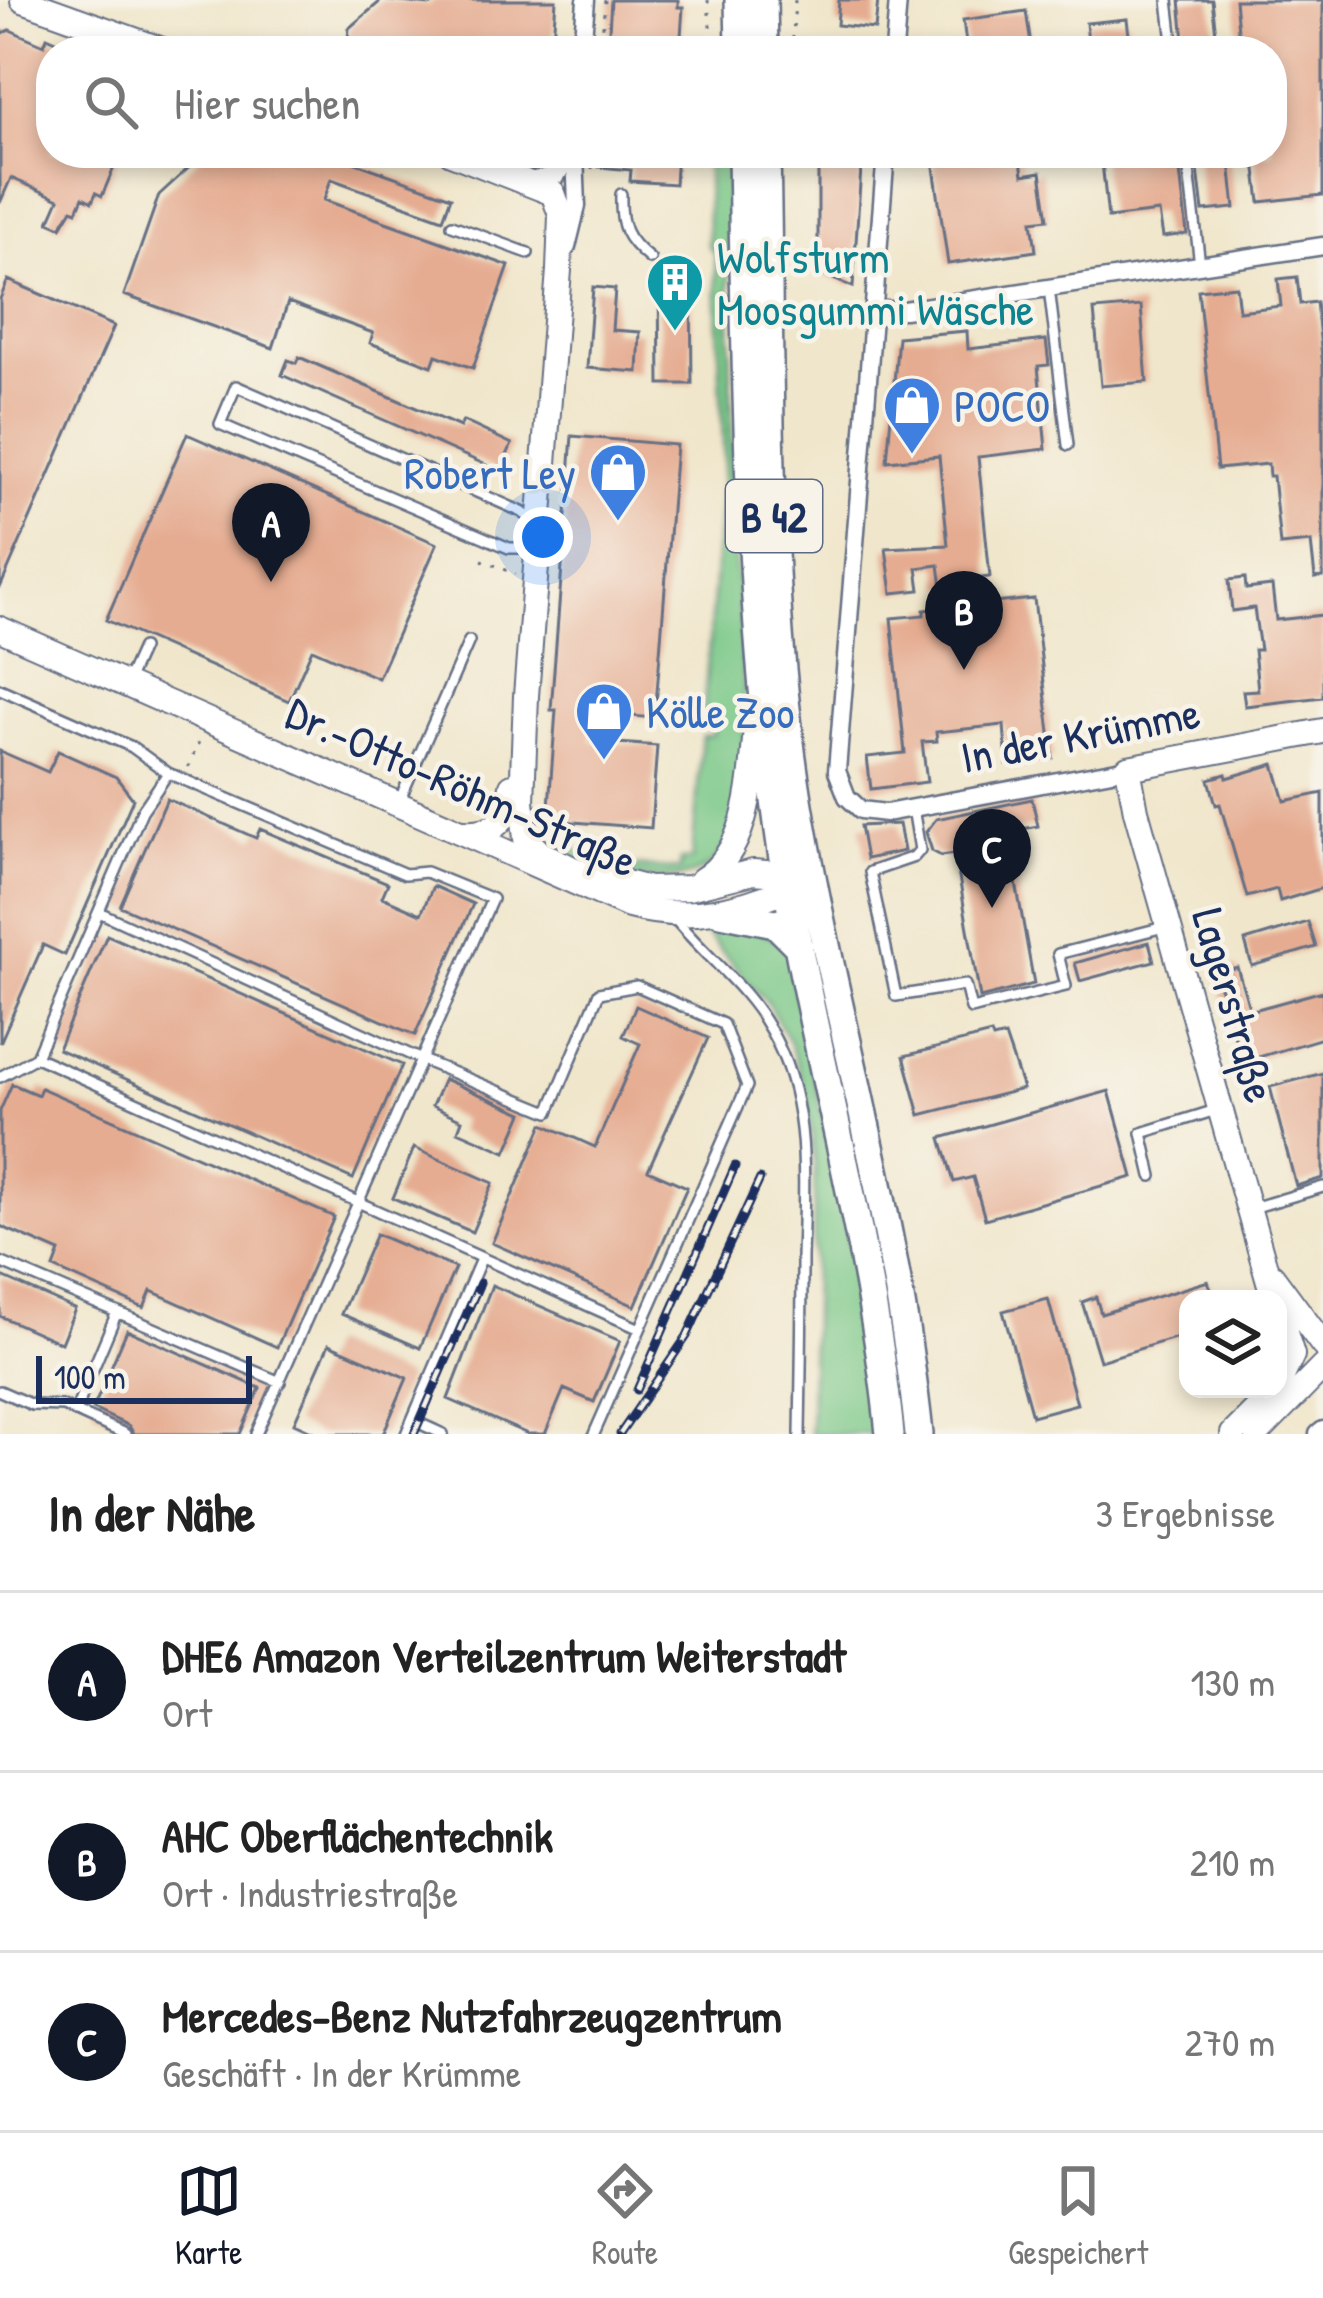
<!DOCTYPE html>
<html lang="de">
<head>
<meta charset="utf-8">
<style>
  :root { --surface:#fff; --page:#f2f2f2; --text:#222; --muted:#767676; --line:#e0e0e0; --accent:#111827 }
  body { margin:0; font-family:"Patrick Hand",sans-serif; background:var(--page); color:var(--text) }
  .controls { position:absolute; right:36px; bottom:36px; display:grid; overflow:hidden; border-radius:24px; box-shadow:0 6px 18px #0003 }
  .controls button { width:108px; height:108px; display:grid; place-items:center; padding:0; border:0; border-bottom:3px solid var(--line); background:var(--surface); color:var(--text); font:60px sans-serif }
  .scale { position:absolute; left:36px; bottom:30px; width:216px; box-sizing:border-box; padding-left:12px; border:6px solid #1b2f5e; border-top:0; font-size:33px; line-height:42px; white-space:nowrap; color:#1b2f5e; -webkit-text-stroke:9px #f7f3e8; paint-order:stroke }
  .you { position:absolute; left:543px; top:537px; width:42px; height:42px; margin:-30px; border:9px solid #fff; border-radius:50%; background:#1a73e8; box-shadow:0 0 0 18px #1a73e833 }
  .badge { display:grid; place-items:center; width:78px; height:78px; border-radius:50%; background:var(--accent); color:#fff; font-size:39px; font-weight:700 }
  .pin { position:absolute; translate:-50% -99px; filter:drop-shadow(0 3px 6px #0008) }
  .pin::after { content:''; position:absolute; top:63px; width:42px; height:36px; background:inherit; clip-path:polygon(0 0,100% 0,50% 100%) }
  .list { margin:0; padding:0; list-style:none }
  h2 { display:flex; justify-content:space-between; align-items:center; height:156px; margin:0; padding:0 48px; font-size:51px }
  h2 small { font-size:39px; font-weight:400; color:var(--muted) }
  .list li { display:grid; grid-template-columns:78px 1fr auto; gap:36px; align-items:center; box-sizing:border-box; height:180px; padding:0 48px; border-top:3px solid var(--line) }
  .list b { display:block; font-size:45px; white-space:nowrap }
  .list p { margin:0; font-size:39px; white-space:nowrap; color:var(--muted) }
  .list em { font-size:39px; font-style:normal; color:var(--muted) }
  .icon { flex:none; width:66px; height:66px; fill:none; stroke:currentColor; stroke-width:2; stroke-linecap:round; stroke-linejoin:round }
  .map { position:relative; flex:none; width:1323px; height:1434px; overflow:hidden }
  .search { position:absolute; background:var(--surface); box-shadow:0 6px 18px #0003; left:36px; right:36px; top:36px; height:132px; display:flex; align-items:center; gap:30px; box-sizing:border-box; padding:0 42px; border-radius:48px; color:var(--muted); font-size:45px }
  .sheet { height:696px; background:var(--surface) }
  nav { display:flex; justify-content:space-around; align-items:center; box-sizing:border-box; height:168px; border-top:3px solid var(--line); background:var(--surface); font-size:33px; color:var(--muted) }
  nav a { display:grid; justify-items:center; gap:6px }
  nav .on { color:var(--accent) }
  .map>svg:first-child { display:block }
  .green { fill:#7ac888; stroke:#4a7c73; stroke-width:3 }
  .building { fill:#e5ac91 }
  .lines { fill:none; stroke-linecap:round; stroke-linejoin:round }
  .lane-casing { stroke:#666f84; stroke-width:14 }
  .street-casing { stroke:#666f84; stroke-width:21 }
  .secondary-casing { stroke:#666f84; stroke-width:28 }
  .primary-casing { stroke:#666f84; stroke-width:32 }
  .path { stroke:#666f84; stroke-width:3; stroke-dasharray:3 9; stroke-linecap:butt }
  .lane { stroke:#fff; stroke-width:9 }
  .street { stroke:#fff; stroke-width:16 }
  .secondary { stroke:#fff; stroke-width:24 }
  .primary { stroke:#fff; stroke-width:27 }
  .rail-casing { stroke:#1b2f5e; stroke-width:9 }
  .rail { stroke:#f7f3e8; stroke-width:4.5; stroke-dasharray:14; stroke-linecap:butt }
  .labels { text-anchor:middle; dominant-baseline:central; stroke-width:9; stroke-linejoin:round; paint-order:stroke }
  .shield { fill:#f7f3e8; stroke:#5d6a87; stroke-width:3 }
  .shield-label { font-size:42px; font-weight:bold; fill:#1b2f5e }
  .culture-label { font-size:45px; fill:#0d838f; stroke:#f7f3e8; text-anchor:start }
  .shop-label { font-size:45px; fill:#366cbe; stroke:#f7f3e8; text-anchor:start }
  .street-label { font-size:45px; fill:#1b2f5e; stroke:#f7f3e8 }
</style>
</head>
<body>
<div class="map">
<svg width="1323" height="1434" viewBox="0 0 1323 1434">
  <rect width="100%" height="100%" fill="#f7f3e8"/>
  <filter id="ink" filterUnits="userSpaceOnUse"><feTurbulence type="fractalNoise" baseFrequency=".00833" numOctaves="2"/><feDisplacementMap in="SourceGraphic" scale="24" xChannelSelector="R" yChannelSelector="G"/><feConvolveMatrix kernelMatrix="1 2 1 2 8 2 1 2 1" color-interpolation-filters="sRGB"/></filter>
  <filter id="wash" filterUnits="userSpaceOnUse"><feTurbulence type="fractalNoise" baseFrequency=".004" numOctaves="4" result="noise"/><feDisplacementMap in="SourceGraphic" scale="48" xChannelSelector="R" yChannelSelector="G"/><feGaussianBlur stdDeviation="2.7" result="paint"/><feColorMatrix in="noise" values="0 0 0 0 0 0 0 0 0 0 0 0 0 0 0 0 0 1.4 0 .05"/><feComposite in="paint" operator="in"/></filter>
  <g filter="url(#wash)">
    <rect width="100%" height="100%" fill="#f0e6cb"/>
    <path class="green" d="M 707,153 L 727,153 C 730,284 730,415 735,546 C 738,621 760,780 726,845 C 709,879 672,881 639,877 C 606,874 562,862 540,836 L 557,848 L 590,853 L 590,863 L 680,870 L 681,860 L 692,860 L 702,736 L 713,735 L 714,719 L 703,718 L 724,461 L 715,254 L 708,246 Z
      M 739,926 L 755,927 L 787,946 L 854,1267 L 878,1434 L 810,1434 L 815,1162 L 807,1095 L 789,1041 L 768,1004 L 703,930 Z"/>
    <g id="blocks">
      <path class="building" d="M 382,0 L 431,5 L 432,0 L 556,0 L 552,51 L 347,51 L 349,28 Z
        M 611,0 L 678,0 L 678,7 L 683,7 L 680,51 L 608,46 Z
        M 839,0 L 878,0 L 875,29 L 837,25 Z
        M 1180,0 L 1212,0 L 1218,51 L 1185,51 Z
        M 1235,0 L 1323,0 L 1323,195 L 1260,202 L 1254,153 L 1272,153 L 1272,51 L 1240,51 Z
        M 1026,11 L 1032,51 L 967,51 L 963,20 Z
        M 1127,19 L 1131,51 L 1089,51 L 1086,23 Z
        M 10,30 L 44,45 L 47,37 L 79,51 L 51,51 L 51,153 L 120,153 L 102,196 L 96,193 L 92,202 L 83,197 L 77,211 L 72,209 L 61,227 L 49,222 L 59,199 L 11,178 L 0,203 L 0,34 Z
        M 205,153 L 341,153 L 339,157 L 451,197 L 443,219 L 331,179 L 324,200 L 509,266 L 473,368 L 436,355 L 432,366 L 370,343 L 373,333 L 288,302 L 273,348 L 124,295 L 159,195 Z
        M 600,153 L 677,153 L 675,184 L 630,181 L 631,170 L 599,167 Z
        M 818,153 L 862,153 L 853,287 L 818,273 Z
        M 932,153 L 1020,153 L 1023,175 L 1041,172 L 1048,219 L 1032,221 L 1036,251 L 948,264 Z
        M 1101,153 L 1178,153 L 1187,234 L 1163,237 L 1159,212 L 1108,218 Z
        M 1196,153 L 1229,153 L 1235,208 L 1203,211 Z
        M 1297,277 L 1300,304 L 1316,302 L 1323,366 L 1323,577 L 1315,578 L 1311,542 L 1280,545 L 1273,476 L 1269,476 L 1268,464 L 1217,469 L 1198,290 L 1236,286 L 1239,311 L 1281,306 L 1278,279 Z
        M 8,280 L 114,326 L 0,588 L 0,299 Z
        M 659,281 L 691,281 L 692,384 L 660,384 Z
        M 593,287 L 615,289 L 612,330 L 640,332 L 638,372 L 587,368 Z
        M 1141,306 L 1147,382 L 1101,386 L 1094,310 Z
        M 967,331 L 968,349 L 1046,340 L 1049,365 L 1038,366 L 1046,449 L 978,457 L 990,577 L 953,581 L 954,585 L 942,587 L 939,565 L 917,568 L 920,590 L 892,593 L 886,548 L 948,545 L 939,456 L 887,461 L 898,337 Z
        M 299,357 L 460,427 L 463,421 L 512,444 L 500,471 L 282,375 L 288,360 L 296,363 Z
        M 187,434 L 437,544 L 378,678 L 312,649 L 289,701 L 106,620 Z
        M 572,436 L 676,445 L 655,718 L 593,713 L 591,741 L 657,746 L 651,828 L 548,820 L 556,710 L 551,710 Z
        M 1245,578 L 1246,589 L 1272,586 L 1276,620 L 1323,615 L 1323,697 L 1245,706 L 1243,691 L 1258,690 L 1254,650 L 1260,650 L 1254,608 L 1232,611 L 1229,580 Z
        M 1034,599 L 1053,758 L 1007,764 L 1004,725 L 936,732 L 937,741 L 922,742 L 927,782 L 871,789 L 867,757 L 905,753 L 891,618 L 924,615 L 924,610 Z
        M 0,751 L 48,772 L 58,751 L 116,777 L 133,799 L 65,955 L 43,945 L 0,1043 Z
        M 1274,764 L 1285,801 L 1323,793 L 1323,888 L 1280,901 L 1277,889 L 1247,897 L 1220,804 L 1216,805 L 1209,779 L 1226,774 L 1227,778 Z
        M 167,799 L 256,838 L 260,829 L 388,883 L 382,897 L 421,914 L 433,886 L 473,904 L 415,1035 L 120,906 Z
        M 1032,799 L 1038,826 L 1007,832 L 1034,984 L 980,998 L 955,854 L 941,856 L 932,851 L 926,832 L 936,819 Z
        M 899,824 L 904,851 L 866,859 L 860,826 Z
        M 1308,922 L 1316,947 L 1252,966 L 1245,941 Z
        M 107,935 L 402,1065 L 353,1179 L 58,1049 Z
        M 1149,942 L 1154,961 L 1080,981 L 1075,963 Z
        M 1237,967 L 1250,1011 L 1323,991 L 1323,1038 L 1242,1062 L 1216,973 Z
        M 636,1006 L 708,1038 L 648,1170 L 687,1187 L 635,1306 L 492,1243 L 543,1124 L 595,1147 L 640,1044 L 623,1036 Z
        M 991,1034 L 993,1039 L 1005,1036 L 1023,1089 L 920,1115 L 904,1056 Z
        M 1323,1073 L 1323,1178 L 1296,1186 L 1270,1087 Z
        M 444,1079 L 523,1113 L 506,1152 L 458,1131 L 462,1120 L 432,1106 Z
        M 12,1084 L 38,1095 L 41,1088 L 334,1217 L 277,1347 L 151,1291 L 144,1308 L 54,1268 L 60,1252 L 0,1226 L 0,1111 Z
        M 1109,1091 L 1133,1177 L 985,1219 L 973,1177 L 954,1182 L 941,1138 Z
        M 414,1148 L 493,1183 L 472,1232 L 393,1198 Z
        M 376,1234 L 455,1268 L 420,1348 L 341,1314 Z
        M 0,1276 L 75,1309 L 61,1343 L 0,1316 Z
        M 1208,1281 L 1214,1299 L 1188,1299 L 1188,1334 L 1100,1361 L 1082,1302 L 1096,1297 L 1101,1314 Z
        M 492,1285 L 620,1341 L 594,1402 L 564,1389 L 545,1434 L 528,1434 L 448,1399 Z
        M 1048,1299 L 1077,1404 L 1032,1416 L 1003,1311 Z
        M 127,1330 L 260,1388 L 240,1434 L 134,1434 L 129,1426 L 93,1409 Z
        M 329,1344 L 407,1378 L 383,1434 L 318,1434 L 294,1423 Z"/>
    </g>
  </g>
  <g filter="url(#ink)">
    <use href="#blocks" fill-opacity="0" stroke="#666f84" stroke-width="3"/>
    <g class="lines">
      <g class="lane-casing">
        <path id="lane" d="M 1168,0 L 1174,51
          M 1187,153 L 1200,265
          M 621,194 C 620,226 625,239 650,259
          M 452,225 L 528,253
          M 1049,288 L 1068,445
          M 236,386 L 522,512 L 531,519 L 538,535 L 527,548 L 509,548 L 220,424 Z
          M 128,679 L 142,648
          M 0,689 L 132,747 L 168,773 L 405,874 L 426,872 L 492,899 L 256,1434
          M 398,804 L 469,641
          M 913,808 L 920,850 L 914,857 L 870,872 L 896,996 L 965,985 L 971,1009 L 1066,986 L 1058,954 L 1168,926
          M 99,912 L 422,1060 L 549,1112 L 599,993 L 637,986 L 723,1024 L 747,1086 L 594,1434
          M 675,919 C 707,958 746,986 771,1031 C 811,1102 804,1179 802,1258 C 802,1316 801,1375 800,1434
          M 36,1057 L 640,1329
          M 0,1077 L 36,1057 L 142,811 L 168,773
          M 1152,1176 L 1142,1133 L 1216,1110
          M 1249,1209 L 1323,1187
          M 0,1262 L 280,1382
          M 0,1391 L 32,1405 L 63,1406 L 125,1434
          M 75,1412 L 117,1312
          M 412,1420 L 443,1434
          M 406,1434 L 481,1259"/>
      </g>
      <g class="street-casing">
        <path id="street" d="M 582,51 L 586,0
          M 894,51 L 898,0
          M 886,153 L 837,771 L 847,797 L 861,810 L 886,813 L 1128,768
          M 529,181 L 557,175 L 572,153
          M 567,247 L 577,206 L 575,153
          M 874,310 L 904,310 L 1323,246
          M 1318,1434 L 1323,1430"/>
      </g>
      <g class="secondary-casing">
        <path id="secondary" d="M 23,0 L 165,51
          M 451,153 L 553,193 L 561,215 L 559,270 L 526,696 L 522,801 L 526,839 L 540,853 L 573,869 L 649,889 L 688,888 L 753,872 L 805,876
          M 0,629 L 629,906 C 690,923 746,909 802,882
          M 464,832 C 498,834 508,818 512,786
          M 702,880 C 755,847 751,764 758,709
          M 1272,1276 L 1323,1345
          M 1274,1299 L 1136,811 L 1128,768 L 1323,731
          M 1278,1311 L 1292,1355 L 1278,1385
          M 1233,1434 L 1278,1389
          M 1257,1434 L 1323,1367"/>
      </g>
      <g class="primary-casing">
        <path id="primary" d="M 739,0 L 740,51
          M 763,0 L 764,51
          M 742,153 C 746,387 748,620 782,852 C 811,1047 871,1237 890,1434
          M 766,153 C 771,367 764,586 798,799 C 833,1011 897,1219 919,1434
          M 721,912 L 775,923 L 799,947"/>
      </g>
      <path class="path" d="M 708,0 L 712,51
        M 183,46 L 198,51
        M 601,51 L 605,0
        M 792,51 L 795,0
        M 592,169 L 593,153
        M 383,173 L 390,153
        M 482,560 L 516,574
        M 188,767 L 201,737"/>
      <use href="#lane" class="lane"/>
      <use href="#street" class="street"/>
      <use href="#secondary" class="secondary"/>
      <use href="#primary" class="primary"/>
      <g class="rail-casing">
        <path id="rail" d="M 637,1390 L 735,1166
          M 414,1434 L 480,1283
          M 620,1434 L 687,1336 L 760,1179"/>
      </g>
      <use href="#rail" class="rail"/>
    </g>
  </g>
  <defs>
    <g id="building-pin" transform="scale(3)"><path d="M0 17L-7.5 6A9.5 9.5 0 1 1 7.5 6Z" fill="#0f9aa8" stroke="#f7f3e8"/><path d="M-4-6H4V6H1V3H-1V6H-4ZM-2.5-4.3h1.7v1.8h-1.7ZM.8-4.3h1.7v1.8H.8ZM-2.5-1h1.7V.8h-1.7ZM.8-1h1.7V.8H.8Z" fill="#fff"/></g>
    <g id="shop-pin" transform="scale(3)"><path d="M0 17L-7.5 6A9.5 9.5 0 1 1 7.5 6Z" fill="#3f7fe0" stroke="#f7f3e8"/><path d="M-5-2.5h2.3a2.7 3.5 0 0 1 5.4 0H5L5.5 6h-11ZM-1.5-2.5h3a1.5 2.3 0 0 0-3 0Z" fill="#fff"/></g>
  </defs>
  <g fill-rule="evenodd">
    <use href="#building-pin" x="675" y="282"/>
    <use href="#shop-pin" x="912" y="405"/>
    <use href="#shop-pin" x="618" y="472"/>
    <use href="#shop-pin" x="604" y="711"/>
  </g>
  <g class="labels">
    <rect class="shield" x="726" y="480" width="96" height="72" rx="9"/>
    <g class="shield-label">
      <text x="774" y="516">B 42</text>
    </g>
    <g class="culture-label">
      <text x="717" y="256">Wolfsturm<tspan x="717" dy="52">Moosgummi Wäsche</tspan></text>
    </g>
    <g class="shop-label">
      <text x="954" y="405">POCO</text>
      <text x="576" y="472" text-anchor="end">Robert Ley</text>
      <text x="646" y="711">Kölle Zoo</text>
    </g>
    <g class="street-label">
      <text transform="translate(1080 734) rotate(-11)">In der Krümme</text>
      <text transform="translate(462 786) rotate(24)">Dr.-Otto-Röhm-Straße</text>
      <text transform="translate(1235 1005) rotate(74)">Lagerstraße</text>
    </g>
  </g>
</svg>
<div class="controls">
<button><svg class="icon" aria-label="layers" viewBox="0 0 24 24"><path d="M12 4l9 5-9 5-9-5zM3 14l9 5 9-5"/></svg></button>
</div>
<div class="scale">100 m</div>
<div class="you"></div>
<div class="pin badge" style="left:271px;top:582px">A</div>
<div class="pin badge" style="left:964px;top:670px">B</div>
<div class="pin badge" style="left:992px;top:908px">C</div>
<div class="search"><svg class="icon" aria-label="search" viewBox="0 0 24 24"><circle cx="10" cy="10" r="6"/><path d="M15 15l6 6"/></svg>Hier suchen</div>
</div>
<section class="sheet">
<h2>In der Nähe<small>3 Ergebnisse</small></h2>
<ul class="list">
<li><span class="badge">A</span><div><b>DHE6 Amazon Verteilzentrum Weiterstadt</b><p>Ort</p></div><em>130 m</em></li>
<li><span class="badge">B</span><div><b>AHC Oberflächentechnik</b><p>Ort · Industriestraße</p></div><em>210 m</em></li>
<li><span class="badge">C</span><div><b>Mercedes-Benz Nutzfahrzeugzentrum</b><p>Geschäft · In der Krümme</p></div><em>270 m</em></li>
</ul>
</section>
<nav>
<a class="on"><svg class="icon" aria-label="map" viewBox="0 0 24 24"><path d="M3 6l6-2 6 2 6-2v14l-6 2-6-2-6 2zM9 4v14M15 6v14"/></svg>Karte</a>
<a><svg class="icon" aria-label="directions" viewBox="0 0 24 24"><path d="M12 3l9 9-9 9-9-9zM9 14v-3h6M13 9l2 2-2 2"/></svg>Route</a>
<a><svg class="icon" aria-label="saved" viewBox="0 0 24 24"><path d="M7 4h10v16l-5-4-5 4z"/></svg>Gespeichert</a>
</nav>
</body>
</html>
